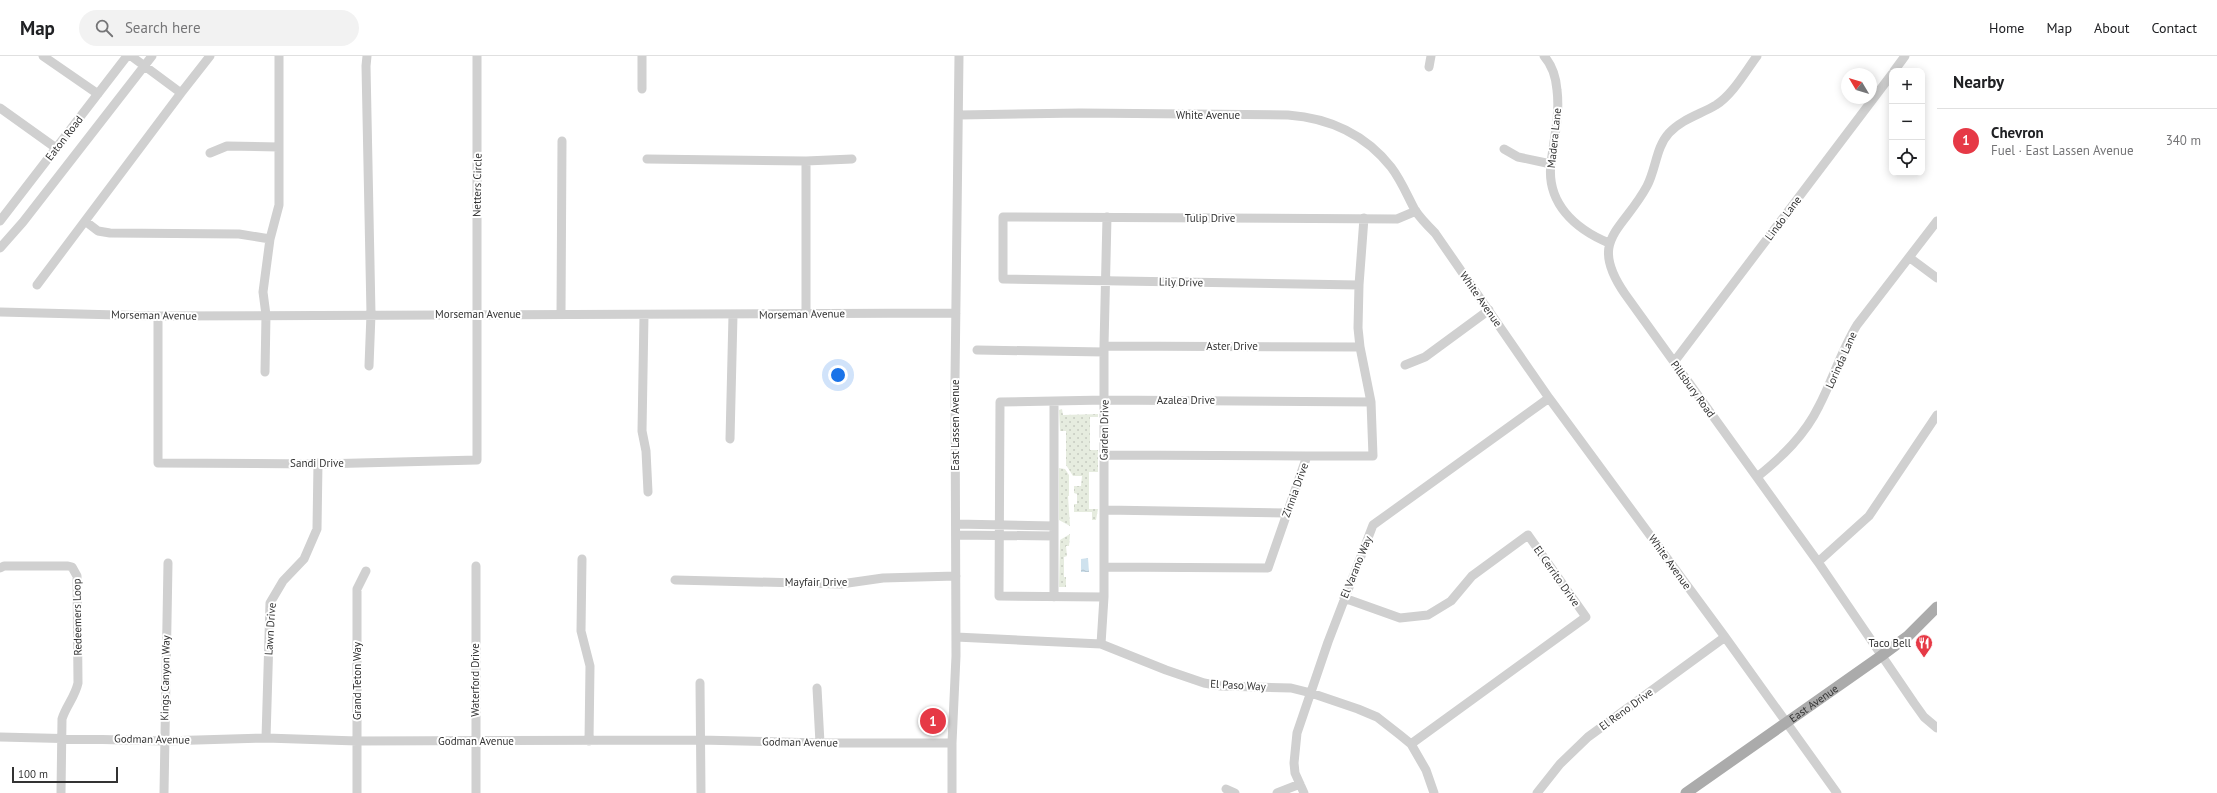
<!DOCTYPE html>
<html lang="en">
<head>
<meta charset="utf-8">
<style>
  :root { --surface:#fff; --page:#f2f2f2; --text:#202124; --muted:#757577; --line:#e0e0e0; --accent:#e63946 }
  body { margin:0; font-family:"PT Sans",sans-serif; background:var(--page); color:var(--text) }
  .controls { position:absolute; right:12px; top:12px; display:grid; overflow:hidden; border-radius:8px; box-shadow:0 2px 10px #0003 }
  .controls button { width:36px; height:36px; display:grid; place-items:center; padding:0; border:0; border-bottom:1px solid var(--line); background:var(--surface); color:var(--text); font:20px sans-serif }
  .compass { position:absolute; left:1841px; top:12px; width:36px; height:36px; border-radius:50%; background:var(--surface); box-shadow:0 2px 10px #0003; rotate:308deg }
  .scale { position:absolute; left:12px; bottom:10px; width:106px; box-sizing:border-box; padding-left:4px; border:2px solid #333; border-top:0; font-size:11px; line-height:14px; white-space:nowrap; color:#333; -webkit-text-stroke:3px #fff; paint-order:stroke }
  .you { position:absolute; left:838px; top:319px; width:14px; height:14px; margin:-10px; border:3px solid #fff; border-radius:50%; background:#1a73e8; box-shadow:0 0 0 6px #1a73e833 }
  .badge { display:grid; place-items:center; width:26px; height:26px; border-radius:50%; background:var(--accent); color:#fff; font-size:13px; font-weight:700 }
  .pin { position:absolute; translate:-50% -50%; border:2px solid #fff; box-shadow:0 1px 4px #0006 }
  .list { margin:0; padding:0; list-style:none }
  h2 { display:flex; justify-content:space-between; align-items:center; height:52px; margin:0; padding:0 16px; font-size:17px }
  h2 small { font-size:13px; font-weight:400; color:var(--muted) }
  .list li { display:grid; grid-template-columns:26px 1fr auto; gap:12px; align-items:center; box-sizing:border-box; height:64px; padding:0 16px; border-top:1px solid var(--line) }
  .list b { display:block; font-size:15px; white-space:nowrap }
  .list p { margin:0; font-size:13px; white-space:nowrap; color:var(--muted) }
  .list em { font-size:13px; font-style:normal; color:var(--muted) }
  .icon { flex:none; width:22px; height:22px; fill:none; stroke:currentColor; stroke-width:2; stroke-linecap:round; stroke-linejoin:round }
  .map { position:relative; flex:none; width:1937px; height:737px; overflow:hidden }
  header { display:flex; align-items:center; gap:24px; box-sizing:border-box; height:56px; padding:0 20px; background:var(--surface); border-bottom:1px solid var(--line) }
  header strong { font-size:19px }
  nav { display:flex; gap:22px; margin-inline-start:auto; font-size:14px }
  .search { width:280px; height:36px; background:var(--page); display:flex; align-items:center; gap:10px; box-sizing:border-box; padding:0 14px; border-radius:22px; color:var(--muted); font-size:15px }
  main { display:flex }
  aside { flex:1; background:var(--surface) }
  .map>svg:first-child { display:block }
  .grass { fill:url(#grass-dots) }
  .water { fill:url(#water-ripples) }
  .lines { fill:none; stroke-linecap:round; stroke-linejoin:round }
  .minor { stroke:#d0d0d0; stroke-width:9 }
  .major { stroke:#ababab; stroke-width:11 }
  .labels { text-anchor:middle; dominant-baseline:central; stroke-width:4; stroke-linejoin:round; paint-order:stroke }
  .street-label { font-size:11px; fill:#333; stroke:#fff }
  .poi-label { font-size:11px; fill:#333; stroke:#fff; text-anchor:end }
</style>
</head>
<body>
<header>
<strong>Map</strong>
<div class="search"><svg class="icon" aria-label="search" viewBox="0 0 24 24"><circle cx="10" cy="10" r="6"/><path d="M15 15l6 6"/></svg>Search here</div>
<nav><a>Home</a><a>Map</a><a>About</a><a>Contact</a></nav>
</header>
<main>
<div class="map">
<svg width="1937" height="737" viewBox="0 0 1937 737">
  <defs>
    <pattern id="grass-dots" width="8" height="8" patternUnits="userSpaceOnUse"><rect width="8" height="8" fill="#e6ecdf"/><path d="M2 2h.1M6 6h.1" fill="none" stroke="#c6cbc0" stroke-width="1.8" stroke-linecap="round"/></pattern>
    <pattern id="water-ripples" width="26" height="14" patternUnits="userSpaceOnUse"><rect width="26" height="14" fill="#cfe2ee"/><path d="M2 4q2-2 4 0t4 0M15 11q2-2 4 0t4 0" fill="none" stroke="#b2c2cd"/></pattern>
  </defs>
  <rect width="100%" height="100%" fill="#fff"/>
  <path class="grass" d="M 1062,353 L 1063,359 L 1098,358 L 1098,361 L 1090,361 L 1090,394 L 1098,394 L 1098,416 L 1089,416 L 1089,453 L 1098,453 L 1096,464 L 1092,464 L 1092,456 L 1074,456 L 1074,448 L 1077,448 L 1077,438 L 1074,437 L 1074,430 L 1081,430 L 1082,420 L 1073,420 L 1066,409 L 1066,375 L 1060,375 L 1059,354 Z
    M 1059,412 L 1065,413 L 1069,419 L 1069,440 L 1068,440 L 1070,470 L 1059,464 Z
    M 1070,478 L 1069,490 L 1066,490 L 1067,500 L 1064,501 L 1064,521 L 1066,521 L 1066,531 L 1059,531 L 1060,484 Z"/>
  <path class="water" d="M 1088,502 L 1089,516 L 1081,516 L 1081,503 Z"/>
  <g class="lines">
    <path class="minor" d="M 43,0 L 98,38
      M 367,0 L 366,10 L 371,258 L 369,310
      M 642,0 L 642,33
      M 1544,0 C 1552,9 1556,22 1557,34 C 1560,59 1554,82 1551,107 C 1546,147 1575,173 1609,187
      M 1757,0 C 1745,16 1733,38 1716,49 C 1701,58 1682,63 1669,77 C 1656,91 1656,113 1647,130 C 1623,175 1587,183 1625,238 L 1818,506 L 1914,647 L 1924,661 L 1937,672
      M 1429,11 L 1431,0
      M 1894,15 L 1905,0
      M 181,37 L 210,0
      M 0,52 L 56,92
      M 959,59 L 1080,57 L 1288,59 C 1329,62 1364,77 1391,111 C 1401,124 1407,139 1415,154 C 1420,162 1428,170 1435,177 L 1549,342 L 1725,581 L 1837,737
      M 1504,93 L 1518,101 L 1551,108
      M 210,97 L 227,90 L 279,91
      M 647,103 L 806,105 L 852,103
      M 0,165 L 127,0
      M 85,165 L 98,175 L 110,177 L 239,178 L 270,183
      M 0,192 L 23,166 L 152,0
      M 1910,202 L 1937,222
      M 37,229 L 181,37 L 131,0
      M 1359,229 L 1003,223 L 1003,161 L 1397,163 L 1416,155
      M 0,256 L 158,260 L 956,257
      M 561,258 L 562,85
      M 806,258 L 806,105
      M 644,259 L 642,375 L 646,395 L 648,436
      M 158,260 L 158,407 L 320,408 L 477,404 L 477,0
      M 1104,290 L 1360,291
      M 977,294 L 1104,296
      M 1674,306 L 1892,18
      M 1405,309 L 1425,301 L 1489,254
      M 265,316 L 266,259 L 263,236 L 270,183 L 279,149 L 279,0
      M 730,383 L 733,259
      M 1104,399 L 1307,400
      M 1757,421 C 1782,401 1805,379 1819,350 C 1833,323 1841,295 1857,269 L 1937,165
      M 1105,454 L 1286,457
      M 956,468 L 1054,470
      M 956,479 L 1054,480
      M 582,503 L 581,575 L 590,610 L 589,685
      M 1818,506 L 1869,460 L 1937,359
      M 1104,511 L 1268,512 L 1307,400 L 1373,400 L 1371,346 L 1360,291 L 1358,272 L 1359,229 L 1364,162
      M 0,512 L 4,510 L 68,510 L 72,511 L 77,520 L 78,627 C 75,641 66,650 62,663 L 61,737
      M 675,524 L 841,528 L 883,522 L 956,520
      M 1054,541 L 1054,346
      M 1104,541 L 999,540 L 1000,346 L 1105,344 L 1371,346
      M 1344,542 L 1400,562 L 1428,559 L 1451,545 L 1472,520 L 1528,479 L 1586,561 L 1411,688
      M 956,581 L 1101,588 L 1166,614 L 1204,627 L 1221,630 L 1291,632 L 1311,637 L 1358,653 L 1377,661 L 1400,679 L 1411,688 L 1426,714 L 1434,737
      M 1101,588 L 1104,541 L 1104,290 L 1107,161
      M 700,627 L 701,737
      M 817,632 L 820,687
      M 0,681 L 164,685 L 266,682 L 357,685 L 700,684 L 820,687 L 952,687
      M 266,682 L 270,547 L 283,525 L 304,503 L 317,473 L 318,407
      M 1226,733 L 1235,737
      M 164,737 L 168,507
      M 357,737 L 357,533 L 366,515
      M 476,737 L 476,510
      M 952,737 L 952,687 L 956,600 L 955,324 L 959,0
      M 1277,737 L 1300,728
      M 1304,737 L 1295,717 L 1294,707 L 1297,677 L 1328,586 L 1373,469 L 1549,342
      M 1537,737 L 1560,708 L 1588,681 L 1725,581"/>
    <path class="major" id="s1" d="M 1686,737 L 1881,600 L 1908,580 L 1937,551"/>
  </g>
  <defs>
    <g id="restaurant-pin" transform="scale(0.9)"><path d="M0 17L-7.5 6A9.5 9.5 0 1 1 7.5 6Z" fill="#e63946" stroke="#fff"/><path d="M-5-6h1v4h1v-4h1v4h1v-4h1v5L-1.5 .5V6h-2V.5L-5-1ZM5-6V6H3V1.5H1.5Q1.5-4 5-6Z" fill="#fff"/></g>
  </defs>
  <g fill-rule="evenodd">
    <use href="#restaurant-pin" x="1924" y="587"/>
  </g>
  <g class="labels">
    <g class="street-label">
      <text x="1208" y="59">White Avenue</text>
      <text transform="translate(64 82) rotate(-52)">Eaton Road</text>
      <text transform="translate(1554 82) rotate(-84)">Madera Lane</text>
      <text transform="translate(477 129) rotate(-89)">Netters Circle</text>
      <text x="1210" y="162">Tulip Drive</text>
      <text transform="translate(1783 162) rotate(-53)">Lindo Lane</text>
      <text transform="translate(1181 226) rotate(1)">Lily Drive</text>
      <text transform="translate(1481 243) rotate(55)">White Avenue</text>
      <text x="478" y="258">Morseman Avenue</text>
      <text transform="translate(802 258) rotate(-1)">Morseman Avenue</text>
      <text transform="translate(154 259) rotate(1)">Morseman Avenue</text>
      <text x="1232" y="290">Aster Drive</text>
      <text transform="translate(1841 304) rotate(-66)">Lorinda Lane</text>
      <text transform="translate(1693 333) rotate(54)">Pillsbury Road</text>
      <text x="1186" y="344">Azalea Drive</text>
      <text transform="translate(955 369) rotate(-90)">East Lassen Avenue</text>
      <text transform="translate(1104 374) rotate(-89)">Garden Drive</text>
      <text x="317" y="407">Sandi Drive</text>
      <text transform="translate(1295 434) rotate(-70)">Zinnia Drive</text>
      <text transform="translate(1670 506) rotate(54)">White Avenue</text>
      <text transform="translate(1356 511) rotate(-68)">El Varano Way</text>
      <text transform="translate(1557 520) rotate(55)">El Cerrito Drive</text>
      <text x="816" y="526">Mayfair Drive</text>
      <text transform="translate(77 561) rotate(-91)">Redeemers Loop</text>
      <text transform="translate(270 573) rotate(-86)">Lawn Drive</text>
      <text transform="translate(165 622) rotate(-89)">Kings Canyon Way</text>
      <text transform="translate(475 624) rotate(-90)">Waterford Drive</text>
      <text transform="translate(357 625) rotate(-90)">Grand Teton Way</text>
      <text transform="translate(1238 629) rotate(3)">El Paso Way</text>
      <text stroke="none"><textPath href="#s1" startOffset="156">East Avenue</textPath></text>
      <text transform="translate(1626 653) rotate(-36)">El Reno Drive</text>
      <text transform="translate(152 683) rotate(1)">Godman Avenue</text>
      <text x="476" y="685">Godman Avenue</text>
      <text transform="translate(800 686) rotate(1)">Godman Avenue</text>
    </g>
    <g class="poi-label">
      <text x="1911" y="587">Taco Bell</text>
    </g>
  </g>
</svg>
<div class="controls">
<button>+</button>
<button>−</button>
<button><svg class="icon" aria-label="locate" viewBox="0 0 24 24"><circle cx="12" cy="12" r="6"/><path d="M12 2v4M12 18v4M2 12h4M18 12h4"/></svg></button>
</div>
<svg class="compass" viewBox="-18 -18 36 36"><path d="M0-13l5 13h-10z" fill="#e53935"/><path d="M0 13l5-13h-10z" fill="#757577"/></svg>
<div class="scale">100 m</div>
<div class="you"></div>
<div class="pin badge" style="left:933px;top:665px">1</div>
</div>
<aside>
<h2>Nearby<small></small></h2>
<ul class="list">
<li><span class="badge">1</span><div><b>Chevron</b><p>Fuel · East Lassen Avenue</p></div><em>340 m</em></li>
</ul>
</aside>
</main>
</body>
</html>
